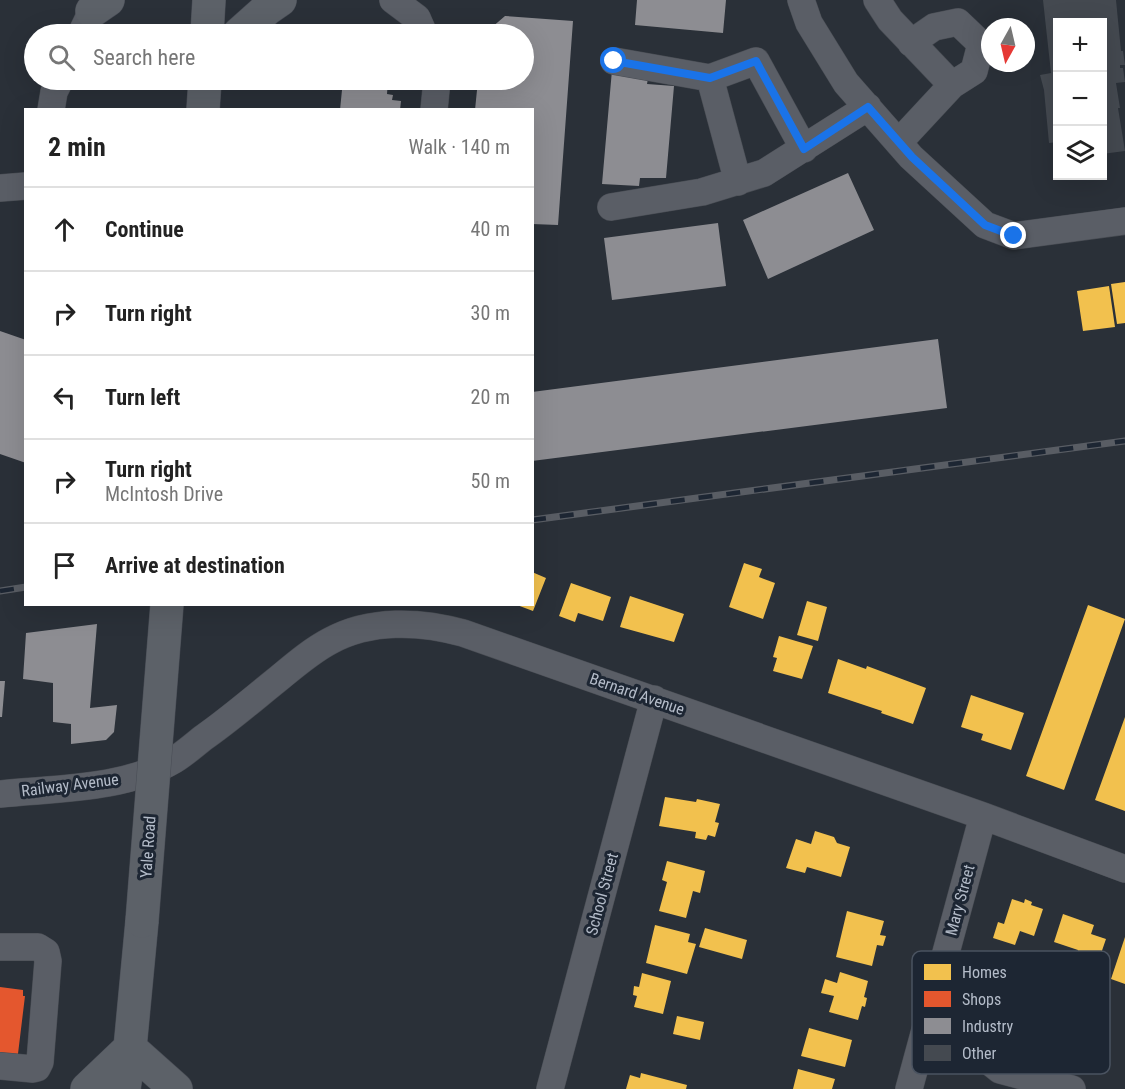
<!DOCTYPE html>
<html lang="en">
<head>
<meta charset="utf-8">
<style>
  :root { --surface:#fff; --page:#f2f2f2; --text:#222; --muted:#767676; --line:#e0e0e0 }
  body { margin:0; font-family:"Roboto Condensed",sans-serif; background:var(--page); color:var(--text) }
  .controls { position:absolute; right:18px; top:18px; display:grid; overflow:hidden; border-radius:0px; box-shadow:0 6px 24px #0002 }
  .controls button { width:54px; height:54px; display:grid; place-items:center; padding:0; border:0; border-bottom:2px solid var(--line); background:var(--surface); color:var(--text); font:30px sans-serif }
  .compass { position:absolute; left:981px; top:18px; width:54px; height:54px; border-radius:50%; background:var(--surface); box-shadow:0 6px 24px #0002; rotate:188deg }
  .stop { position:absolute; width:18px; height:18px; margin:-14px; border:4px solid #1a73e8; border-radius:50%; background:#fff }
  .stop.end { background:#1a73e8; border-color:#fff; box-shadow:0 2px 6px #0008 }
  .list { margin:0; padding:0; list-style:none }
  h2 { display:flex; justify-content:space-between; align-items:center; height:78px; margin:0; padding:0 24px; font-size:26px }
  h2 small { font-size:20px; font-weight:400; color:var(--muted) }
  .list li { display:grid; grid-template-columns:39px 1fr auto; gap:18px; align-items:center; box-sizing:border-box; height:84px; padding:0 24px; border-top:2px solid var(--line) }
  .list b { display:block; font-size:22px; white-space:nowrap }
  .list p { margin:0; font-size:20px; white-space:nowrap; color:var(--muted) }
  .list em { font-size:20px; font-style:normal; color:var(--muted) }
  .icon { flex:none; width:33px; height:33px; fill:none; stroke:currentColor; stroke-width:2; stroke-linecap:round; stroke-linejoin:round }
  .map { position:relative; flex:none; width:1125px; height:1089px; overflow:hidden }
  .search { position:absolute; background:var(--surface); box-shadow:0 6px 24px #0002; left:24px; top:24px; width:510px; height:66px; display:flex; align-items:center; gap:15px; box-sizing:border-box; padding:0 21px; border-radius:33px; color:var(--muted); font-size:22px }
  .panel { position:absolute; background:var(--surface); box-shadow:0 6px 24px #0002; left:24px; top:108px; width:510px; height:498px; border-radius:0px }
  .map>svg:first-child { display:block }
  .homes { fill:#f2c14e }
  .shops { fill:#e4572e }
  .industry { fill:#8d8d92 }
  .building { fill:#444950 }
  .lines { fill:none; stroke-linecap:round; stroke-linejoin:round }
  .minor-casing { stroke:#484c53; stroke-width:28 }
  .major-casing { stroke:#484c55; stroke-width:34 }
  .minor { stroke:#5a5e66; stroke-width:27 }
  .major { stroke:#5c6168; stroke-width:33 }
  .rail-casing { stroke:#595d64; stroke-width:7 }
  .rail { stroke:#1d2633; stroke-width:4.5; stroke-dasharray:14; stroke-linecap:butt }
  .major-bridge-casing { stroke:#484c55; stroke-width:34; stroke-linecap:butt }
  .major-bridge { stroke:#5c6168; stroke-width:33 }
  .route { stroke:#1a73e8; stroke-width:8 }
  .labels { text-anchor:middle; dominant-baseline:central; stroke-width:6; stroke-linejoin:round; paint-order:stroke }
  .street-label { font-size:16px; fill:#b4bcc9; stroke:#1d2633 }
  .key { fill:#1d2633; stroke:#4a5360; stroke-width:1.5 }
  .key-label { font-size:16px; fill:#b4bcc9 }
</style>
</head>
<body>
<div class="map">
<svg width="1125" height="1089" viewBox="0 0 1125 1089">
  <rect width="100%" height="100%" fill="#2a3038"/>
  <path class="homes" d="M 1125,282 L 1125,323 L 1117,324 L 1111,284 Z
    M 1109,286 L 1115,327 L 1083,331 L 1077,291 Z
    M 744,563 L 762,569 L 759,577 L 775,583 L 763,619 L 729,607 Z
    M 532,572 L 546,578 L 533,611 L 517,605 L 532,604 Z
    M 571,583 L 611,597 L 603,621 L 578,613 L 575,622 L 559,616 Z
    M 630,596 L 684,614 L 674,642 L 620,627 Z
    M 807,601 L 827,607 L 818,641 L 797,635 Z
    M 1088,605 L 1125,619 L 1064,790 L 1026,776 Z
    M 779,636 L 813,646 L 802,679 L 773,671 L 777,658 L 773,657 Z
    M 838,659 L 866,669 L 867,666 L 926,688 L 913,724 L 881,713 L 882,711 L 828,693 Z
    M 971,695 L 1024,713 L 1011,750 L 981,740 L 983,734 L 961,727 Z
    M 1125,717 L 1125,811 L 1095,800 Z
    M 665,797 L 696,802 L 697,799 L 720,804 L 715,822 L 719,823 L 715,837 L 708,835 L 706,840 L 695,838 L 696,832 L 659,826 Z
    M 815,831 L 834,837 L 837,843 L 850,847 L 841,877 L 807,867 L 805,873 L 786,868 L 796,839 L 811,844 Z
    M 667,861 L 705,871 L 700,893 L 693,891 L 686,918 L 659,911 L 667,882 L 662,880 Z
    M 1012,899 L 1024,903 L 1025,899 L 1032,902 L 1031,905 L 1043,909 L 1034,936 L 1020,931 L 1015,945 L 993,938 L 998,922 L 1004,924 Z
    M 847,911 L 884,921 L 880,935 L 886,936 L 883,946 L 877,945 L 872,966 L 836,957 Z
    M 1063,914 L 1094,925 L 1091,934 L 1106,939 L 1096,968 L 1092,967 L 1088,979 L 1071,973 L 1078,950 L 1054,942 Z
    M 655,925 L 690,934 L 688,942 L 696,944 L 687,974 L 646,963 Z
    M 705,928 L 747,940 L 742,959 L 699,947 Z
    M 1125,937 L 1125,984 L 1111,979 Z
    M 840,972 L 868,981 L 864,997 L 867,998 L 865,1007 L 862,1006 L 858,1020 L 829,1012 L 834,996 L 821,993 L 825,979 L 837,983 Z
    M 642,973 L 671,981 L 663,1014 L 634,1007 L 637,996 L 633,995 L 634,986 L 639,987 Z
    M 677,1016 L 704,1022 L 700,1040 L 673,1034 Z
    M 809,1028 L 852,1040 L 845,1067 L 801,1056 Z
    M 798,1069 L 835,1079 L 832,1089 L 793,1089 Z
    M 641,1073 L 687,1085 L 686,1089 L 626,1089 L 630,1075 L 640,1078 Z"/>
  <path class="shops" d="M 0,987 L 23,990 L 23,996 L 25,996 L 17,1062 L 0,1063 Z"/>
  <path class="industry" d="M 637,0 L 726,0 L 723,33 L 635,25 Z
    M 505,16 L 573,21 L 558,225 L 532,224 L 532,110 L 475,110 L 478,80 L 524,80 L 524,34 L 484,34 Z
    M 612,70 L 649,73 L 647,84 L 674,86 L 666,178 L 640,178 L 639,186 L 602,184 Z
    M 343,80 L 388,80 L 387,94 L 393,95 L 392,100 L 401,101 L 400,110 L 340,110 Z
    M 848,173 L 874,230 L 768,279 L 743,220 Z
    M 718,223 L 726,286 L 612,300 L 604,238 Z
    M 0,331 L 26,340 L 26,463 L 0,454 Z
    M 938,339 L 947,408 L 532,461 L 532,392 Z
    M 97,624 L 90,708 L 117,705 L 114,732 L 106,740 L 71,744 L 71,724 L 53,722 L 53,683 L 23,679 L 26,633 Z
    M 0,681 L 5,681 L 2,717 L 0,717 Z"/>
  <path class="building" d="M 1043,0 L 1116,0 L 1121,51 L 1123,51 L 1125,65 L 1120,65 L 1120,68 L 1123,68 L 1125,82 L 1116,83 L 1120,108 L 1118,108 L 1125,151 L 1102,154 L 1102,22 L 1058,22 L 1058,142 L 1049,143 L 1044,90 L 1040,75 L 1051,73 Z"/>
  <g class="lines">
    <g class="minor-casing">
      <path id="minor" d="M 393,0 L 417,18 L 424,34
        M 801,0 L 809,23 L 846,83 L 911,157 L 985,225 L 1014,236 L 1125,221
        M 877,0 L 890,20 L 952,85 L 899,142
        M 81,34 L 92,11
        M 911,43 L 934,27 L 958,22 L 981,44 L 974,71 L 952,85
        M 614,61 L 710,78
        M 51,110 L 54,92 L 60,80
        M 434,110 L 437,80
        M 738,182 L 710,78 L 756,61 L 804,149
        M 0,188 L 26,186
        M 611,207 L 702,192 L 764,173 L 868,107
        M 0,794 C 57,788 123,790 174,760 C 184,754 193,746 203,738 C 229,720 253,699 278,679 C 295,665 311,651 330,641 C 370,619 420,621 463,633 L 983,816 L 1125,869
        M 0,947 L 38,947 L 46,952 L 48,961 L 40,1062 L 37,1068 L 33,1069 L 0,1066
        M 929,1013 L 1000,1070 L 1072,1089
        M 550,1089 L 654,699
        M 909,1089 L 983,816"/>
    </g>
    <g class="major-casing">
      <path id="major" d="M 92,11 L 108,0
        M 207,34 L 209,0
        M 239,34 L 267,9 L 280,0
        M 203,110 L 205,80
        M 130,1048 L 176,1089
        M 87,1089 L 130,1048
        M 124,1089 L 130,1048 L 142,921"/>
    </g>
    <use href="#minor" class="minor"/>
    <use href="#major" class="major"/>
    <g class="rail-casing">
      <path id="rail" d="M 532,520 L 1125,441
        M 0,591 L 26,587"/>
    </g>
    <use href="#rail" class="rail"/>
    <g class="major-bridge-casing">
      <path id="major-bridge" d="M 142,921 L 167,604"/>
    </g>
    <use href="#major-bridge" class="major-bridge"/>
  </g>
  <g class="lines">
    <path class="route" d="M 614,61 L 710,78 L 756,61 L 804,149 L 868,107 L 912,157 L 985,225 L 1014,236"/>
  </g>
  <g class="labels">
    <g class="street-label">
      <text transform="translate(637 694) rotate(19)">Bernard Avenue</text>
      <text transform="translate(70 785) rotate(-7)">Railway Avenue</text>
      <text transform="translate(148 847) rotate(-86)">Yale Road</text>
      <text transform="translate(602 894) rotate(-75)">School Street</text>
      <text transform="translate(960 900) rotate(-75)">Mary Street</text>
    </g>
  </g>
  <rect x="912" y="951" width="198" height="123" rx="9" class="key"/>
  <rect x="924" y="964" width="27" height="16" fill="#f2c14e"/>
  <rect x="924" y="991" width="27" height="16" fill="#e4572e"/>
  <rect x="924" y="1018" width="27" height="16" fill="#8d8d92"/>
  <rect x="924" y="1045" width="27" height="16" fill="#444950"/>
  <g class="key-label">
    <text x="962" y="978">Homes</text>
    <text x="962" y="1005">Shops</text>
    <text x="962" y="1032">Industry</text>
    <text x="962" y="1059">Other</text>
  </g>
</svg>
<div class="controls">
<button>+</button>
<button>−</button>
<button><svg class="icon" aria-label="layers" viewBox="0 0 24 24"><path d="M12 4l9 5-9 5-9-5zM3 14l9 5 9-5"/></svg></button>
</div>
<svg class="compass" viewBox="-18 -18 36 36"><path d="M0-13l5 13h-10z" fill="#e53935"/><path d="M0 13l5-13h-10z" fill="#767676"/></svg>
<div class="stop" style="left:614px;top:61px"></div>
<div class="stop end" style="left:1014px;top:236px"></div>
<div class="search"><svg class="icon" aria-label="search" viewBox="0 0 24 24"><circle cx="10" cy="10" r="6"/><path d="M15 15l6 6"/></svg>Search here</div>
<section class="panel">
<h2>2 min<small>Walk · 140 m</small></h2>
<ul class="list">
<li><svg class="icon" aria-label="ahead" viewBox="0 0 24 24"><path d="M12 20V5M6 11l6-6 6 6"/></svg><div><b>Continue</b></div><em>40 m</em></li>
<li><svg class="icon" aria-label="right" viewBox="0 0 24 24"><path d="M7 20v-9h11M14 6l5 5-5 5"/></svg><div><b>Turn right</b></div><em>30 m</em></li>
<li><svg class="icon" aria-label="left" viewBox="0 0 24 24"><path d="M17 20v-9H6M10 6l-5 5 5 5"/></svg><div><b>Turn left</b></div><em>20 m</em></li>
<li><svg class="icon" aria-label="right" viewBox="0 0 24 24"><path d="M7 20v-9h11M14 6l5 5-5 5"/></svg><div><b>Turn right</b><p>McIntosh Drive</p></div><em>50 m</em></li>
<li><svg class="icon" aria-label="arrive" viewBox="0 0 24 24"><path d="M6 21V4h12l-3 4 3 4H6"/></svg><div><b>Arrive at destination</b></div></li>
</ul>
</section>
</div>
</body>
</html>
